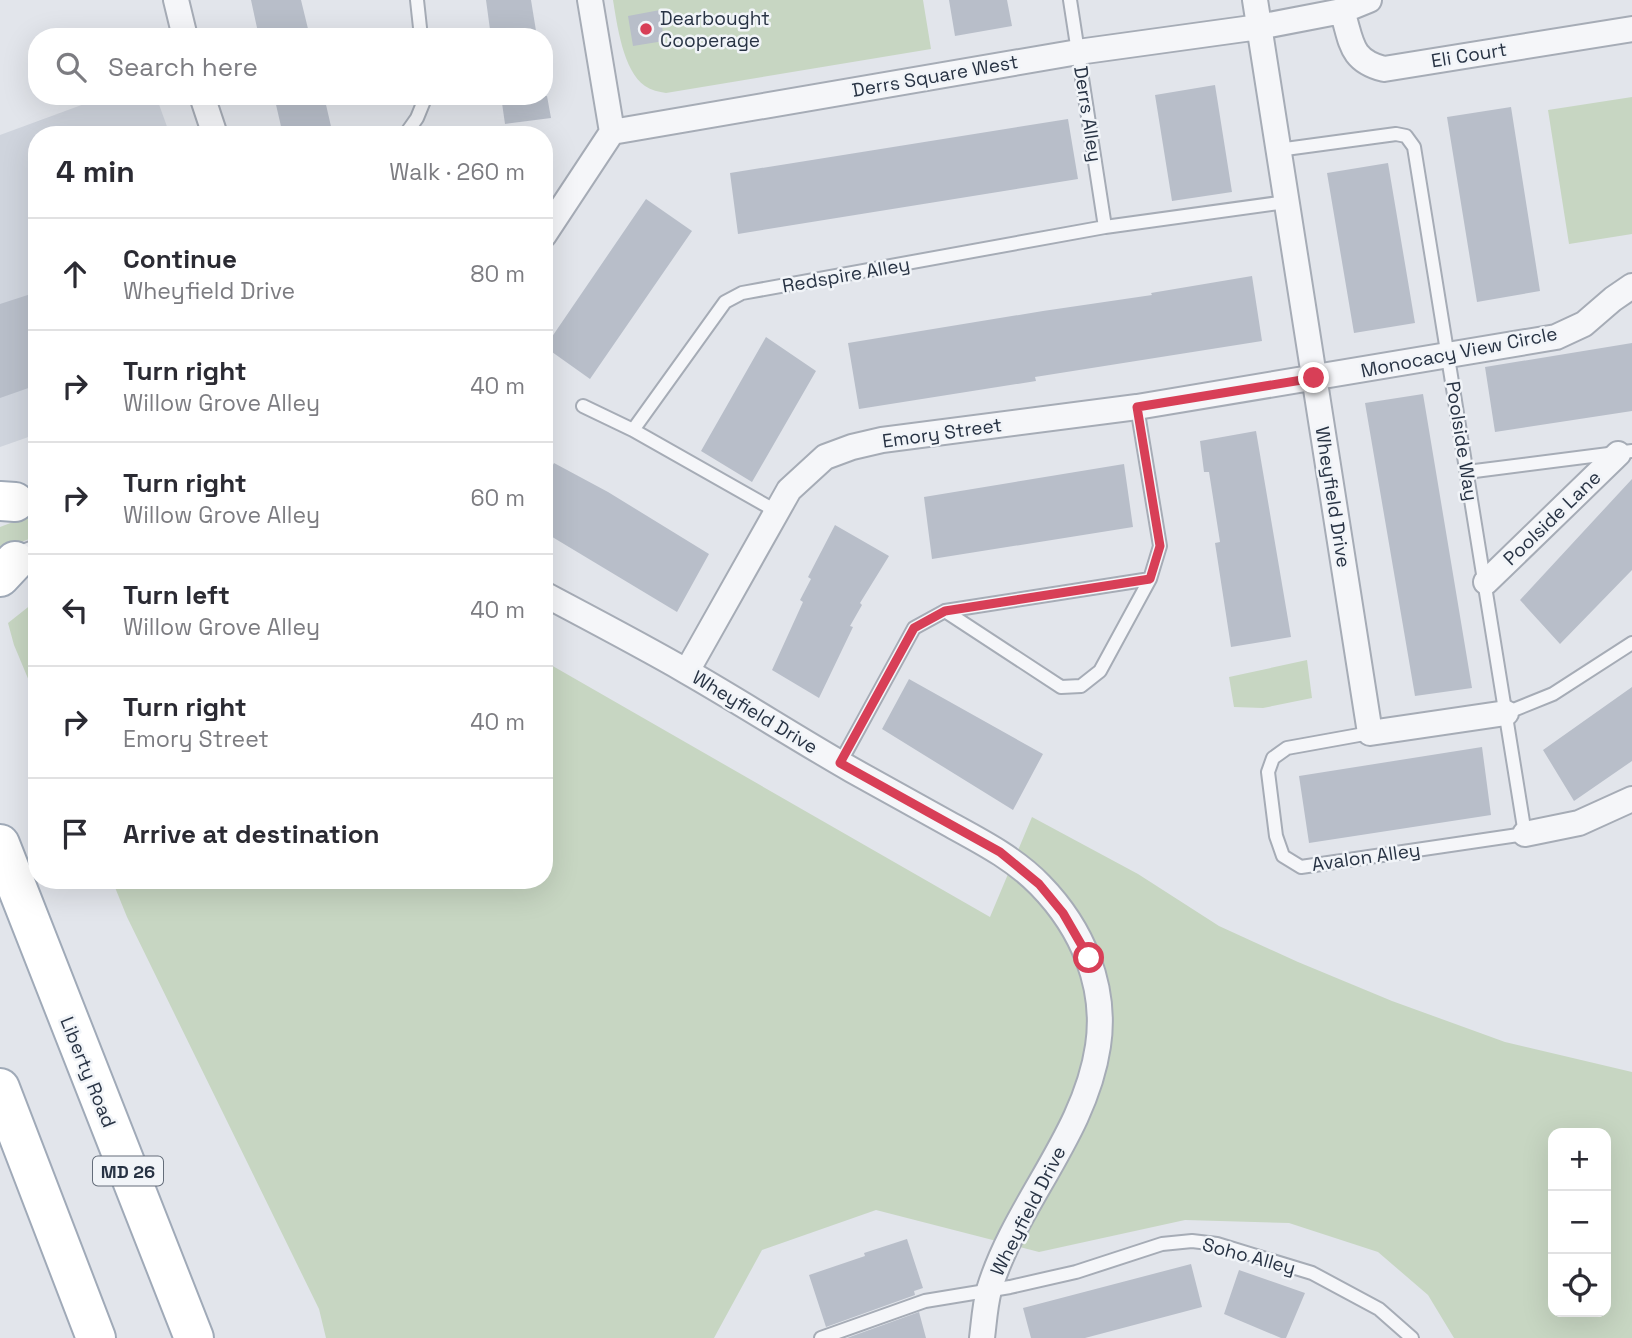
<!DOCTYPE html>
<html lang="en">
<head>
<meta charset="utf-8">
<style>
  :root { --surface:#fff; --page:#f2f2f3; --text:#2b2b33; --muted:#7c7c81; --line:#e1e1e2 }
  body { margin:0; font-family:"Space Grotesk",sans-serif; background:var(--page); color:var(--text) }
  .controls { position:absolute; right:21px; bottom:21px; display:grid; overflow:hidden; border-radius:14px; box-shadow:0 7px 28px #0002 }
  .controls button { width:63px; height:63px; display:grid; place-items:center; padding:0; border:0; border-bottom:2px solid var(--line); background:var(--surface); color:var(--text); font:35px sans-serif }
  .stop { position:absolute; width:21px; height:21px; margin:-16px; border:5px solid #d83f57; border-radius:50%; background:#fff }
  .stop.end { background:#d83f57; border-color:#fff; box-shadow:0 2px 7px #0008 }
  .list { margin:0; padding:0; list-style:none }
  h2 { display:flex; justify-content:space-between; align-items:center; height:91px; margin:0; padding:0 28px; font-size:30px }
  h2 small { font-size:23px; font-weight:400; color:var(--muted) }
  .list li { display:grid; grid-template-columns:46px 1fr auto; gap:21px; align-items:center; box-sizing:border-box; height:112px; padding:0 28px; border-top:2px solid var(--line) }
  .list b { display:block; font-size:26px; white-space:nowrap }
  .list p { margin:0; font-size:23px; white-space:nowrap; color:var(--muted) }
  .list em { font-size:23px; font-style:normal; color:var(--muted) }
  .icon { flex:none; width:38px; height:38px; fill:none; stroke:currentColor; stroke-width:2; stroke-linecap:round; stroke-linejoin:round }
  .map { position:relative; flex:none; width:1632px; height:1338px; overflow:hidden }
  .search { position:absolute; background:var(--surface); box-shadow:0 7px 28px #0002; left:28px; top:28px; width:525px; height:77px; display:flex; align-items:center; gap:18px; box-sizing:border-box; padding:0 24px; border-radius:28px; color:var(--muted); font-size:26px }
  .panel { position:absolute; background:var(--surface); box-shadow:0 7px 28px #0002; left:28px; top:126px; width:525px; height:763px; border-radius:28px }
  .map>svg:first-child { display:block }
  .built { fill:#cfd4dd }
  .green { fill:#c7d6c2; fill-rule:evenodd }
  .building { fill:#b8bec9 }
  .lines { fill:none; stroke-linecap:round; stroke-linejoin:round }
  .service-casing { stroke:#a6acb6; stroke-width:16 }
  .minor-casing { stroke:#a6acb6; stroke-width:28 }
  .primary-casing { stroke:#a0aab8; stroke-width:42 }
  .service { stroke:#f5f6f9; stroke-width:12 }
  .minor { stroke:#f5f6f9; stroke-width:24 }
  .primary { stroke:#fff; stroke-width:38 }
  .route { stroke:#d83f57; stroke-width:9 }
  .poi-dot { fill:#d83f57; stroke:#f1f4f8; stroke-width:2.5 }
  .labels { text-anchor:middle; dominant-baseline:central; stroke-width:5; stroke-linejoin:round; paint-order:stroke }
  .shield { fill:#f1f4f8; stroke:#646d7a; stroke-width:2 }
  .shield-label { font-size:18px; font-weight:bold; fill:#283344 }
  .poi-label { font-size:19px; fill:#283344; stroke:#f1f4f8; text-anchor:start }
  .street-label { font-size:19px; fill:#283344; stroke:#f1f4f8 }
</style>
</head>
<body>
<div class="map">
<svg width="1632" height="1338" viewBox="0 0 1632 1338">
  <rect width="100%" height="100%" fill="#e2e5eb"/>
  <path class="built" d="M 106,96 L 156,96 L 170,135 L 37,135 L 37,434 L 0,447 L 0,135 Z"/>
  <path class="green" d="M 613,0 L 923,0 L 931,49 L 666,93 C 659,92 651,90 645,86 C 623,71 617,24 613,0 Z
    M 1632,97 L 1632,234 L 1569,244 L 1548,110 Z
    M 37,513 L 37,536 L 0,550 L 0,527 Z
    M 37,600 L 37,700 L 14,645 L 8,623 Z
    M 1307,660 L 1312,698 L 1263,708 L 1234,707 L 1229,677 Z
    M 544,661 L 990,917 L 1032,817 L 1138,874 L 1219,926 L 1298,962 L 1392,1001 L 1505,1042 L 1632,1072 L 1632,1338 L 1454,1338 L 1428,1295 L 1378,1252 L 1289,1223 L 1185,1220 L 1039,1252 L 876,1210 L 762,1250 L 714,1338 L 326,1338 L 319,1309 L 127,917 L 112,880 L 544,880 ZM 1553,1133 L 1606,1133 L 1606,1312 L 1553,1312 Z"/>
  <path class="building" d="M 251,0 L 301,0 L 310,37 L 259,37 Z
    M 486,0 L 531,0 L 537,37 L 491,37 Z
    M 949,0 L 1007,0 L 1012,26 L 955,36 Z
    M 660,10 L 664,41 L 633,46 L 628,16 Z
    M 1215,85 L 1232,192 L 1172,201 L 1155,95 Z
    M 274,96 L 324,96 L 333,135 L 283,135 Z
    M 501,96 L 547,96 L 551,118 L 505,124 Z
    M 1511,107 L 1540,291 L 1477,302 L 1447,117 Z
    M 1068,119 L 1078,179 L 738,234 L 730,173 Z
    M 1388,163 L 1415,323 L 1354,333 L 1327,173 Z
    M 646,199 L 692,231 L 590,379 L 545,347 Z
    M 1252,276 L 1262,341 L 1035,377 L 1036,381 L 859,409 L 848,343 L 1043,311 L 1152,295 L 1151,293 Z
    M 37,292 L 37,385 L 0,398 L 0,304 Z
    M 766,337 L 816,371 L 752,482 L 701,451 Z
    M 1632,343 L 1632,411 L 1495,432 L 1485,367 Z
    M 1423,394 L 1472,688 L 1415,696 L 1365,403 Z
    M 1256,431 L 1291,637 L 1231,647 L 1215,543 L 1220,542 L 1209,472 L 1204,472 L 1200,441 Z
    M 554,463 L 608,492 L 709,554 L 677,612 L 544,532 L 544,482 Z
    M 1124,464 L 1133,527 L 932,559 L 924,497 Z
    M 1632,479 L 1632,570 L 1560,644 L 1520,600 Z
    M 835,525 L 889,556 L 860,603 L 862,605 L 850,626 L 853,627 L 819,698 L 772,670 L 803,602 L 800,600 L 811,579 L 808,577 Z
    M 909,679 L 1043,754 L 1013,810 L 882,729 Z
    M 1632,687 L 1632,761 L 1574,801 L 1543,750 Z
    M 1482,747 L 1491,815 L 1309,843 L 1299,776 Z
    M 907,1239 L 923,1288 L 914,1291 L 915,1295 L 826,1327 L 809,1275 L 865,1256 L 864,1253 Z
    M 1191,1264 L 1202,1307 L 1085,1338 L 1031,1338 L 1023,1308 Z
    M 1239,1270 L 1305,1293 L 1286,1338 L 1281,1338 L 1224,1314 Z
    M 919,1312 L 926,1338 L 847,1338 Z"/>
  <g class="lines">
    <g class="service-casing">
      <path id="service" d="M 417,0 L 421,37
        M 1070,0 L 1105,227
        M 405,135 L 417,118 L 426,96
        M 1278,150 L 1396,134 L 1406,136 L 1414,147 L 1525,834 L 1301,867 L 1283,856 L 1276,836 L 1268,772 L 1273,758 L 1287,748 L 1370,733
        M 583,406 L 633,430
        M 1467,472 L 1632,451
        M 776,511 L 633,430 L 725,302 L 742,293 L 1105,227 L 1286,202
        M 945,611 L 1061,687 L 1081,686 L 1100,671 L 1150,579
        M 1506,713 L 1553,694 L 1632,643
        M 840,763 L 914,628 L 945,611 L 1150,579 L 1160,546 L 1137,407
        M 821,1338 L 925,1301 L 1010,1287 L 1076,1272 L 1162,1244 L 1192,1241 L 1217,1244 L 1312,1273 L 1379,1309 L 1412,1338"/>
    </g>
    <g class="minor-casing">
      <path id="minor" d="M 176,0 L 185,37
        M 590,0 L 612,132
        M 1255,0 L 1370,733 L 1506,713
        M 1369,0 L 1342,11 C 1352,41 1349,60 1384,69 L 1632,29
        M 202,96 L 215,135
        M 612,132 L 1078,52 L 1259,27 L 1342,11
        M 544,235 L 612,132
        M 1,566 L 37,552
        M 1486,582 L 1618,454
        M 544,594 C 591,619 639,644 686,671 C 742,703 796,738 852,770 C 885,788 918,807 951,825 C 982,842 1015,859 1040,885 C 1082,928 1107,986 1098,1046 C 1085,1135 1015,1204 989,1290 C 985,1305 984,1322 982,1338
        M 687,671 L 789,490 L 825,457 L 852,447 L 882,440 L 1137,407 L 1556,337 L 1584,324 L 1613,299 L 1632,286
        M 1525,834 L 1579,823 L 1632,799"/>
    </g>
    <g class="primary-casing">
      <path id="primary" d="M 0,501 L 15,502
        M 0,577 L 15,561
        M 0,844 L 194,1338
        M 0,1088 L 96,1338"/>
    </g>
    <use href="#service" class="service"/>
    <use href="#minor" class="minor"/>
    <use href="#primary" class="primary"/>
  </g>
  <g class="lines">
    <path class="route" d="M 1089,958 L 1063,913 L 1039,884 L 1000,852 L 840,763 L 914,628 L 945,611 L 1150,579 L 1160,546 L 1137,407 L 1314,378"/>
  </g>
  <circle class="poi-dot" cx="646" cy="29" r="7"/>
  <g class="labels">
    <rect class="shield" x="93" y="1156.5" width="70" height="29" rx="5"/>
    <g class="shield-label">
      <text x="128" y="1171">MD 26</text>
    </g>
    <g class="poi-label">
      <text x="660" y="18">Dearbought<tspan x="660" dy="22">Cooperage</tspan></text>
    </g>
    <g class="street-label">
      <text transform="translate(1469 55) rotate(-9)">Eli Court</text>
      <text transform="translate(935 76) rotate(-10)">Derrs Square West</text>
      <text transform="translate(1088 114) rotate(81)">Derrs Alley</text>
      <text transform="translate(846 275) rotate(-10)">Redspire Alley</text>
      <text transform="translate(1459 352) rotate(-11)">Monocacy View Circle</text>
      <text transform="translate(942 433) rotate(-8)">Emory Street</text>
      <text transform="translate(1462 441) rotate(81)">Poolside Way</text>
      <text transform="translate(1333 497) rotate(81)">Wheyfield Drive</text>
      <text transform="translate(1552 518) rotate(-44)">Poolside Lane</text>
      <text transform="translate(755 712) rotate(31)">Wheyfield Drive</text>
      <text transform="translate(1366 857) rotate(-8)">Avalon Alley</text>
      <text transform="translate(88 1072) rotate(68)">Liberty Road</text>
      <text transform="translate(1028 1211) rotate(-63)">Wheyfield Drive</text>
      <text transform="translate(1249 1256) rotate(15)">Soho Alley</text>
    </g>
  </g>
</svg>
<div class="controls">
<button>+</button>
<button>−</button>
<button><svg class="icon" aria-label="locate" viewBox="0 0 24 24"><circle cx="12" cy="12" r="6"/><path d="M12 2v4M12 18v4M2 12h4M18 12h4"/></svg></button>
</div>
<div class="stop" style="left:1089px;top:958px"></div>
<div class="stop end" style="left:1314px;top:378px"></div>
<div class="search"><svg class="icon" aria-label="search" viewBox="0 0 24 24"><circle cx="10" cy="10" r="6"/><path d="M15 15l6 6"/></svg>Search here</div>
<section class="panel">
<h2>4 min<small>Walk · 260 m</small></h2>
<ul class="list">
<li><svg class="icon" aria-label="ahead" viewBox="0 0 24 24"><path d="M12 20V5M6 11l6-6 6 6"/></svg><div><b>Continue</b><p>Wheyfield Drive</p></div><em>80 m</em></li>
<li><svg class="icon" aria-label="right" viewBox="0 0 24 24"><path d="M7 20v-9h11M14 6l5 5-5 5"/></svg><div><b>Turn right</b><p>Willow Grove Alley</p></div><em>40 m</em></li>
<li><svg class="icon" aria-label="right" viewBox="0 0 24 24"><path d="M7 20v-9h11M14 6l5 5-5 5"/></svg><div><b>Turn right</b><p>Willow Grove Alley</p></div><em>60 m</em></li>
<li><svg class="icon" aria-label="left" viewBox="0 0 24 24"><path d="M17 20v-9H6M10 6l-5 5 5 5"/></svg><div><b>Turn left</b><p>Willow Grove Alley</p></div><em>40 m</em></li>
<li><svg class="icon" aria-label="right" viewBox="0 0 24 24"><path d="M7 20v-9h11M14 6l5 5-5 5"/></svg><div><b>Turn right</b><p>Emory Street</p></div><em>40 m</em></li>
<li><svg class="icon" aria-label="arrive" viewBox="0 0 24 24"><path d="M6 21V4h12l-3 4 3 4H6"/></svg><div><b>Arrive at destination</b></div></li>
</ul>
</section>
</div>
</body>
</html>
